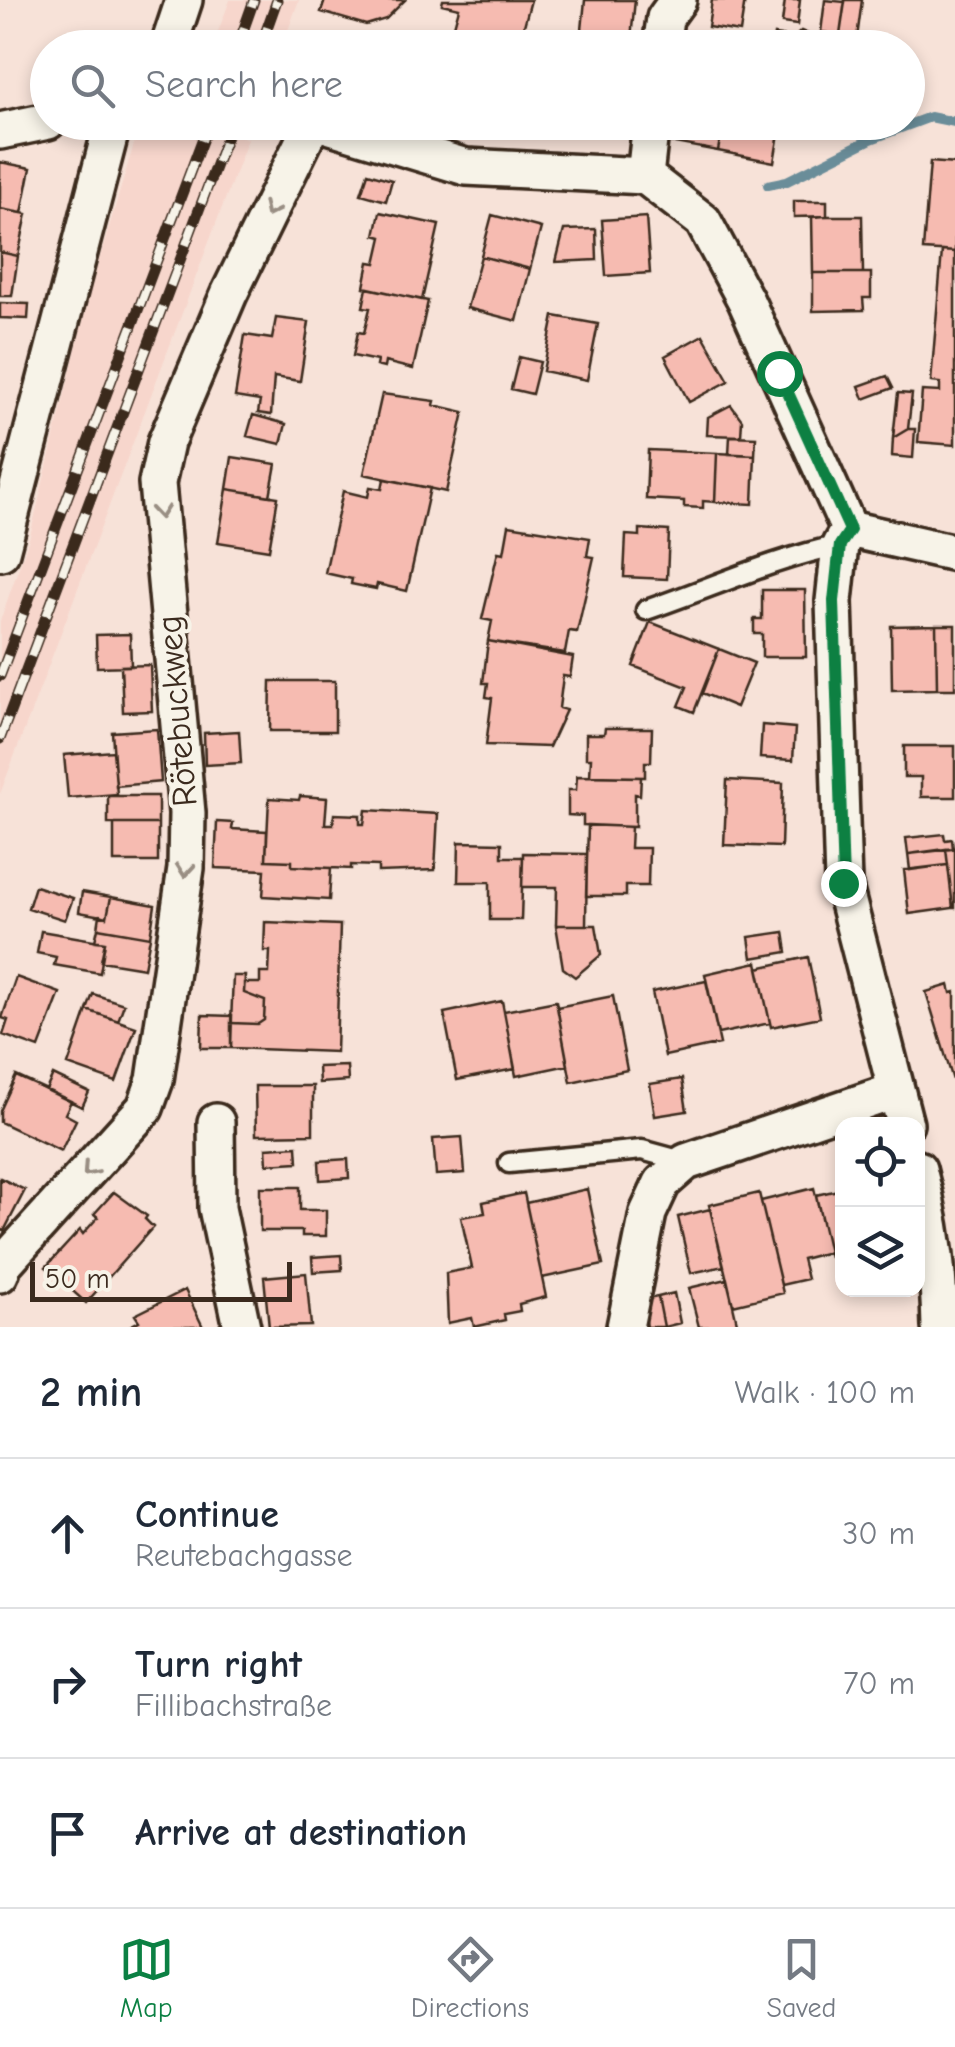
<!DOCTYPE html>
<html lang="en">
<head>
<meta charset="utf-8">
<style>
  :root { --surface:#fff; --page:#f6f6f7; --text:#1f2937; --muted:#747a83; --line:#e0e1e3; --accent:#0b8043 }
  body { margin:0; font-family:"Comic Neue",sans-serif; background:var(--page); color:var(--text) }
  .controls { position:absolute; right:30px; bottom:30px; display:grid; overflow:hidden; border-radius:20px; box-shadow:0 5px 15px #0003 }
  .controls button { width:90px; height:90px; display:grid; place-items:center; padding:0; border:0; border-bottom:2px solid var(--line); background:var(--surface); color:var(--text); font:50px sans-serif }
  .scale { position:absolute; left:30px; bottom:25px; width:262px; box-sizing:border-box; padding-left:10px; border:5px solid #3b2a1e; border-top:0; font-size:28px; line-height:35px; white-space:nowrap; color:#3b2a1e; -webkit-text-stroke:8px #f7f3e8; paint-order:stroke }
  .stop { position:absolute; width:30px; height:30px; margin:-22px; border:8px solid #0b8043; border-radius:50%; background:#fff }
  .stop.end { background:#0b8043; border-color:#fff; box-shadow:0 2px 10px #0008 }
  .list { margin:0; padding:0; list-style:none }
  h2 { display:flex; justify-content:space-between; align-items:center; height:130px; margin:0; padding:0 40px; font-size:42px }
  h2 small { font-size:32px; font-weight:400; color:var(--muted) }
  .list li { display:grid; grid-template-columns:65px 1fr auto; gap:30px; align-items:center; box-sizing:border-box; height:150px; padding:0 40px; border-top:2px solid var(--line) }
  .list b { display:block; font-size:38px; white-space:nowrap }
  .list p { margin:0; font-size:32px; white-space:nowrap; color:var(--muted) }
  .list em { font-size:32px; font-style:normal; color:var(--muted) }
  .icon { flex:none; width:55px; height:55px; fill:none; stroke:currentColor; stroke-width:2; stroke-linecap:round; stroke-linejoin:round }
  .map { position:relative; flex:none; width:955px; height:1327px; overflow:hidden }
  .search { position:absolute; background:var(--surface); box-shadow:0 5px 15px #0003; left:30px; right:30px; top:30px; height:110px; display:flex; align-items:center; gap:25px; box-sizing:border-box; padding:0 35px; border-radius:55px; color:var(--muted); font-size:38px }
  .sheet { height:580px; background:var(--surface) }
  nav { display:flex; justify-content:space-around; align-items:center; box-sizing:border-box; height:140px; border-top:2px solid var(--line); background:var(--surface); font-size:28px; color:var(--muted) }
  nav a { display:grid; justify-items:center; gap:5px }
  nav .on { color:var(--accent) }
  .map>svg:first-child { display:block }
  .built { fill:#f7d6cc }
  .lines { fill:none; stroke-linecap:round; stroke-linejoin:round }
  .stream { stroke:#6a8d99; stroke-width:10 }
  .building { fill:#f6bbb1; stroke:#3b2a1e; stroke-width:2.5 }
  .lane-casing { stroke:#3b2a1e; stroke-width:25 }
  .street-casing { stroke:#3b2a1e; stroke-width:42 }
  .lane { stroke:#f7f3e8; stroke-width:18 }
  .street { stroke:#f7f3e8; stroke-width:35 }
  .rail-casing { stroke:#3b2a1e; stroke-width:11 }
  .rail { stroke:#f7f3e8; stroke-width:8; stroke-dasharray:22; stroke-linecap:butt }
  .oneway { stroke:#998e83 }
  .route { stroke:#0b8043; stroke-width:12 }
  .labels { text-anchor:middle; dominant-baseline:central; stroke-width:8; stroke-linejoin:round; paint-order:stroke }
  .street-label { font-size:35px; fill:#3b2a1e; stroke:#f7f3e8 }
</style>
</head>
<body>
<div class="map">
<svg width="955" height="1327" viewBox="0 0 955 1327">
  <rect width="100%" height="100%" fill="#f7e2d8"/>
  <filter id="ink" filterUnits="userSpaceOnUse"><feTurbulence type="fractalNoise" baseFrequency=".01" numOctaves="2"/><feDisplacementMap in="SourceGraphic" scale="20" xChannelSelector="R" yChannelSelector="G"/><feConvolveMatrix kernelMatrix="1 2 1 2 8 2 1 2 1" color-interpolation-filters="sRGB"/></filter>
  <g filter="url(#ink)">
    <path class="built" d="M 230,0 L 299,0 L 282,47 L 247,47 L 216,37 Z
      M 163,123 L 204,123 L 248,139 L 0,794 L 0,621 L 30,536 L 91,287 L 138,131 Z"/>
    <g class="lines">
      <path class="stream" d="M 768,185 L 787,181 L 871,139 L 930,117 L 955,122"/>
    </g>
    <path class="building" d="M 325,0 L 405,0 L 386,19 L 366,25 L 321,12 Z
      M 443,0 L 531,0 L 518,48 L 448,48 L 459,8 L 442,4 Z
      M 585,0 L 635,0 L 630,48 L 595,48 L 597,32 L 582,30 Z
      M 712,0 L 745,0 L 740,32 L 708,27 Z
      M 785,0 L 800,0 L 797,25 L 782,23 Z
      M 825,0 L 845,2 L 840,35 L 821,32 Z
      M 845,0 L 862,0 L 857,38 L 840,35 Z
      M 801,31 L 808,34 L 810,39 L 849,45 L 848,48 L 772,48 L 774,35 L 794,38 Z
      M 448,122 L 490,122 L 486,138 L 460,131 Z
      M 588,122 L 622,122 L 621,131 L 587,127 Z
      M 662,122 L 723,122 L 718,151 L 659,140 Z
      M 723,122 L 781,122 L 774,162 L 718,151 Z
      M 0,162 L 31,168 L 22,213 L 0,209 Z
      M 930,162 L 955,164 L 955,252 L 923,250 Z
      M 368,173 L 392,180 L 386,201 L 361,194 Z
      M 794,201 L 827,201 L 827,216 L 794,217 Z
      M 0,209 L 27,214 L 18,256 L 0,252 Z
      M 380,212 L 439,225 L 422,300 L 364,287 L 369,262 L 376,263 L 382,237 L 375,235 Z
      M 492,215 L 541,228 L 530,269 L 481,256 Z
      M 827,216 L 862,216 L 863,273 L 813,273 L 812,217 Z
      M 646,217 L 650,273 L 606,276 L 602,220 Z
      M 596,229 L 597,260 L 556,262 L 564,230 Z
      M 942,251 L 955,252 L 955,445 L 918,442 L 922,391 L 940,392 L 940,383 L 931,382 Z
      M 0,252 L 18,256 L 12,296 L 0,296 Z
      M 481,256 L 530,269 L 517,321 L 467,308 Z
      M 813,273 L 871,273 L 871,298 L 863,298 L 864,310 L 813,311 Z
      M 367,288 L 428,301 L 413,369 L 385,362 L 384,368 L 376,366 L 377,361 L 353,356 L 358,332 L 364,333 L 370,308 L 363,307 Z
      M 0,303 L 29,304 L 28,319 L 0,318 Z
      M 554,316 L 598,324 L 587,380 L 543,371 Z
      M 276,318 L 309,322 L 300,381 L 274,377 L 271,415 L 258,413 L 260,401 L 235,397 L 245,335 L 272,339 Z
      M 703,335 L 729,381 L 689,402 L 665,356 Z
      M 519,357 L 540,362 L 532,394 L 511,389 Z
      M 887,376 L 893,388 L 864,399 L 859,386 Z
      M 898,393 L 912,394 L 908,429 L 893,438 Z
      M 382,394 L 435,401 L 434,405 L 464,412 L 446,492 L 364,474 Z
      M 731,405 L 742,420 L 741,436 L 707,435 L 708,417 Z
      M 253,415 L 286,424 L 281,444 L 247,436 Z
      M 908,429 L 915,429 L 913,458 L 892,456 L 893,438 Z
      M 730,436 L 756,437 L 755,455 L 729,454 Z
      M 648,450 L 717,453 L 715,502 L 703,501 L 703,508 L 684,507 L 684,501 L 646,499 Z
      M 717,453 L 755,455 L 753,504 L 715,502 Z
      M 232,457 L 276,464 L 270,496 L 227,489 Z
      M 384,479 L 430,488 L 407,591 L 377,584 L 376,589 L 351,584 L 352,579 L 325,573 L 343,491 L 368,497 L 370,487 L 382,489 Z
      M 227,489 L 278,497 L 269,550 L 218,542 Z
      M 509,525 L 590,538 L 587,556 L 594,557 L 577,632 L 569,631 L 565,653 L 488,641 L 492,621 L 482,619 L 498,552 L 504,553 Z
      M 640,529 L 669,531 L 667,579 L 624,577 L 626,535 L 640,536 Z
      M 762,590 L 805,590 L 806,657 L 762,657 L 762,634 L 754,634 L 754,619 L 762,619 Z
      M 650,622 L 719,649 L 694,712 L 679,706 L 687,687 L 633,666 Z
      M 936,625 L 937,689 L 892,690 L 891,626 Z
      M 936,625 L 955,625 L 955,689 L 937,689 Z
      M 130,634 L 131,666 L 97,667 L 96,635 Z
      M 488,641 L 573,657 L 570,677 L 563,676 L 559,708 L 566,710 L 549,747 L 486,745 L 492,698 L 486,697 L 488,683 L 483,683 Z
      M 719,649 L 754,663 L 736,707 L 702,693 Z
      M 150,665 L 152,711 L 123,712 L 121,666 Z
      M 271,681 L 335,681 L 335,731 L 270,731 Z
      M 762,725 L 795,728 L 793,760 L 760,758 Z
      M 605,728 L 652,728 L 651,762 L 645,762 L 645,777 L 590,776 L 591,758 L 586,758 L 586,734 L 604,734 Z
      M 157,729 L 161,782 L 116,786 L 112,732 Z
      M 239,731 L 241,763 L 205,765 L 204,733 Z
      M 904,746 L 955,746 L 955,797 L 921,797 L 921,777 L 904,777 Z
      M 113,751 L 117,794 L 68,798 L 64,755 Z
      M 577,776 L 641,777 L 640,795 L 635,794 L 635,827 L 583,825 L 583,816 L 568,815 L 568,790 L 576,790 Z
      M 727,780 L 783,783 L 781,847 L 724,845 Z
      M 108,796 L 158,796 L 158,824 L 108,824 Z
      M 300,796 L 327,798 L 325,824 L 333,824 L 334,814 L 360,815 L 360,824 L 364,824 L 366,810 L 438,814 L 435,870 L 378,872 L 378,866 L 351,865 L 351,869 L 292,866 L 292,861 L 266,860 L 269,798 L 299,800 Z
      M 217,822 L 233,823 L 232,829 L 267,831 L 266,860 L 292,861 L 292,866 L 331,868 L 329,900 L 263,896 L 265,870 L 215,868 Z
      M 114,824 L 158,824 L 158,862 L 114,862 Z
      M 588,825 L 631,827 L 630,848 L 649,848 L 648,886 L 626,886 L 626,896 L 586,896 Z
      M 944,834 L 945,840 L 952,839 L 953,849 L 908,854 L 906,838 Z
      M 459,842 L 502,843 L 502,857 L 523,857 L 521,920 L 490,920 L 490,882 L 458,882 Z
      M 955,848 L 955,908 L 953,908 L 946,849 Z
      M 946,849 L 948,865 L 910,870 L 908,854 Z
      M 523,853 L 587,854 L 586,925 L 556,925 L 557,887 L 522,887 Z
      M 948,865 L 953,908 L 909,914 L 904,870 Z
      M 35,886 L 73,898 L 65,920 L 28,908 Z
      M 82,892 L 111,897 L 107,917 L 79,912 Z
      M 111,897 L 155,905 L 150,937 L 98,928 L 100,915 L 107,917 Z
      M 265,922 L 340,925 L 336,1052 L 231,1048 L 231,1023 L 258,1024 L 264,1020 L 265,1001 L 244,993 L 244,983 L 260,983 L 260,973 L 269,973 L 270,951 L 264,951 Z
      M 556,925 L 596,925 L 601,955 L 575,977 L 563,968 Z
      M 98,928 L 150,937 L 144,968 L 101,961 L 105,942 L 95,941 Z
      M 41,931 L 105,942 L 100,973 L 54,965 L 56,957 L 37,953 Z
      M 784,932 L 787,952 L 752,958 L 749,937 Z
      M 808,957 L 820,1017 L 771,1027 L 758,968 Z
      M 757,962 L 770,1023 L 718,1034 L 705,974 Z
      M 233,976 L 245,976 L 244,993 L 265,1001 L 264,1020 L 258,1024 L 231,1023 Z
      M 16,977 L 60,993 L 39,1048 L 3,1035 L 8,1020 L 2,1018 Z
      M 706,981 L 720,1044 L 665,1056 L 652,992 Z
      M 949,985 L 951,993 L 955,992 L 955,1087 L 926,992 Z
      M 93,994 L 124,1004 L 118,1021 L 87,1010 Z
      M 613,996 L 627,1070 L 571,1082 L 557,1007 Z
      M 502,1001 L 515,1069 L 457,1080 L 444,1013 Z
      M 556,1001 L 568,1065 L 516,1076 L 504,1011 Z
      M 87,1010 L 136,1027 L 116,1082 L 68,1065 Z
      M 202,1015 L 232,1016 L 231,1048 L 201,1048 Z
      M 347,1066 L 348,1081 L 319,1083 L 318,1067 Z
      M 53,1075 L 89,1092 L 82,1107 L 46,1090 Z
      M 16,1076 L 71,1101 L 65,1114 L 76,1120 L 61,1151 L 0,1122 L 0,1111 Z
      M 682,1079 L 687,1111 L 655,1116 L 650,1084 Z
      M 255,1086 L 313,1086 L 313,1134 L 256,1135 Z
      M 462,1137 L 465,1173 L 436,1175 L 433,1139 Z
      M 297,1146 L 298,1162 L 267,1164 L 266,1148 Z
      M 348,1159 L 349,1178 L 320,1180 L 319,1161 Z
      M 0,1178 L 25,1190 L 4,1231 L 0,1229 Z
      M 260,1187 L 300,1187 L 300,1210 L 326,1210 L 326,1236 L 302,1236 L 302,1231 L 260,1231 Z
      M 814,1188 L 829,1252 L 802,1259 L 807,1279 L 781,1285 L 761,1201 Z
      M 587,1189 L 603,1265 L 542,1278 L 526,1203 Z
      M 842,1189 L 842,1254 L 830,1257 L 816,1195 Z
      M 114,1192 L 147,1216 L 145,1219 L 153,1227 L 86,1303 L 46,1267 L 80,1230 L 83,1234 L 98,1217 L 94,1214 Z
      M 524,1193 L 546,1297 L 519,1304 L 520,1311 L 504,1314 L 505,1320 L 474,1327 L 472,1318 L 448,1323 L 446,1273 L 472,1268 L 461,1217 L 485,1213 L 483,1202 Z
      M 759,1193 L 783,1293 L 733,1305 L 709,1205 Z
      M 710,1209 L 724,1266 L 691,1273 L 678,1217 Z
      M 341,1255 L 342,1270 L 313,1272 L 312,1257 Z
      M 306,1273 L 311,1326 L 269,1327 L 264,1277 Z
      M 727,1279 L 738,1327 L 699,1327 L 689,1288 Z
      M 185,1290 L 203,1327 L 128,1327 L 139,1321 L 135,1315 Z
      M 674,1293 L 680,1323 L 664,1327 L 658,1297 Z
      M 658,1297 L 664,1327 L 647,1327 L 642,1300 Z"/>
    <g class="lines">
      <g class="lane-casing">
        <path id="lane" d="M 646,610 C 711,588 773,559 840,545
          M 509,1163 L 642,1150 L 686,1162"/>
      </g>
      <g class="street-casing">
        <path id="street" d="M 168,48 L 184,0
          M 661,48 L 665,18 L 678,0
          M 318,122 L 466,167 L 645,176 L 703,221 L 746,301 L 849,529
          M 0,131 L 48,121
          M 645,176 L 651,122
          M 849,529 L 840,545 L 834,601 L 843,883 L 905,1124
          M 849,529 L 955,553
          M 1,552 L 113,122
          M 216,1122 L 217,1208 L 242,1327
          M 918,1169 C 932,1221 939,1273 940,1327
          M 0,1274 L 4,1263 L 145,1108 L 155,1080 L 186,868 L 187,813 L 157,483 L 166,442 L 229,294 L 313,122
          M 625,1327 L 648,1213 L 662,1183 L 686,1162 L 895,1091"/>
      </g>
      <use href="#lane" class="lane"/>
      <use href="#street" class="street"/>
      <g class="rail-casing">
        <path id="rail" d="M 237,48 L 254,0
          M 260,48 L 277,0
          M 0,676 L 209,122
          M 0,739 L 232,122"/>
      </g>
      <use href="#rail" class="rail"/>
    </g>
    <defs><path id="oneway-chevron" d="M-2-3.5L2.5 0L-2 3.5" fill="none" stroke-width="1.6" stroke-linecap="round" stroke-linejoin="round" transform="scale(2.5)"/></defs>
    <g class="oneway">
      <use href="#oneway-chevron" transform="translate(270 210) rotate(116)"/>
      <use href="#oneway-chevron" transform="translate(160 512) rotate(85)"/>
      <use href="#oneway-chevron" transform="translate(185 870) rotate(95)"/>
      <use href="#oneway-chevron" transform="translate(89 1170) rotate(132)"/>
    </g>
  </g>
  <g class="lines" filter="url(#ink)">
    <path class="route" d="M 779,373 L 850,530 L 840,545 L 834,601 L 843,883"/>
  </g>
  <g class="labels">
    <g class="street-label">
      <text transform="translate(177 711) rotate(-95)">Rötebuckweg</text>
    </g>
  </g>
</svg>
<div class="controls">
<button><svg class="icon" aria-label="locate" viewBox="0 0 24 24"><circle cx="12" cy="12" r="6"/><path d="M12 2v4M12 18v4M2 12h4M18 12h4"/></svg></button>
<button><svg class="icon" aria-label="layers" viewBox="0 0 24 24"><path d="M12 4l9 5-9 5-9-5zM3 14l9 5 9-5"/></svg></button>
</div>
<div class="scale">50 m</div>
<div class="stop" style="left:779px;top:373px"></div>
<div class="stop end" style="left:843px;top:883px"></div>
<div class="search"><svg class="icon" aria-label="search" viewBox="0 0 24 24"><circle cx="10" cy="10" r="6"/><path d="M15 15l6 6"/></svg>Search here</div>
</div>
<section class="sheet">
<h2>2 min<small>Walk · 100 m</small></h2>
<ul class="list">
<li><svg class="icon" aria-label="ahead" viewBox="0 0 24 24"><path d="M12 20V5M6 11l6-6 6 6"/></svg><div><b>Continue</b><p>Reutebachgasse</p></div><em>30 m</em></li>
<li><svg class="icon" aria-label="right" viewBox="0 0 24 24"><path d="M7 20v-9h11M14 6l5 5-5 5"/></svg><div><b>Turn right</b><p>Fillibachstraße</p></div><em>70 m</em></li>
<li><svg class="icon" aria-label="arrive" viewBox="0 0 24 24"><path d="M6 21V4h12l-3 4 3 4H6"/></svg><div><b>Arrive at destination</b></div></li>
</ul>
</section>
<nav>
<a class="on"><svg class="icon" aria-label="map" viewBox="0 0 24 24"><path d="M3 6l6-2 6 2 6-2v14l-6 2-6-2-6 2zM9 4v14M15 6v14"/></svg>Map</a>
<a><svg class="icon" aria-label="directions" viewBox="0 0 24 24"><path d="M12 3l9 9-9 9-9-9zM9 14v-3h6M13 9l2 2-2 2"/></svg>Directions</a>
<a><svg class="icon" aria-label="saved" viewBox="0 0 24 24"><path d="M7 4h10v16l-5-4-5 4z"/></svg>Saved</a>
</nav>
</body>
</html>
